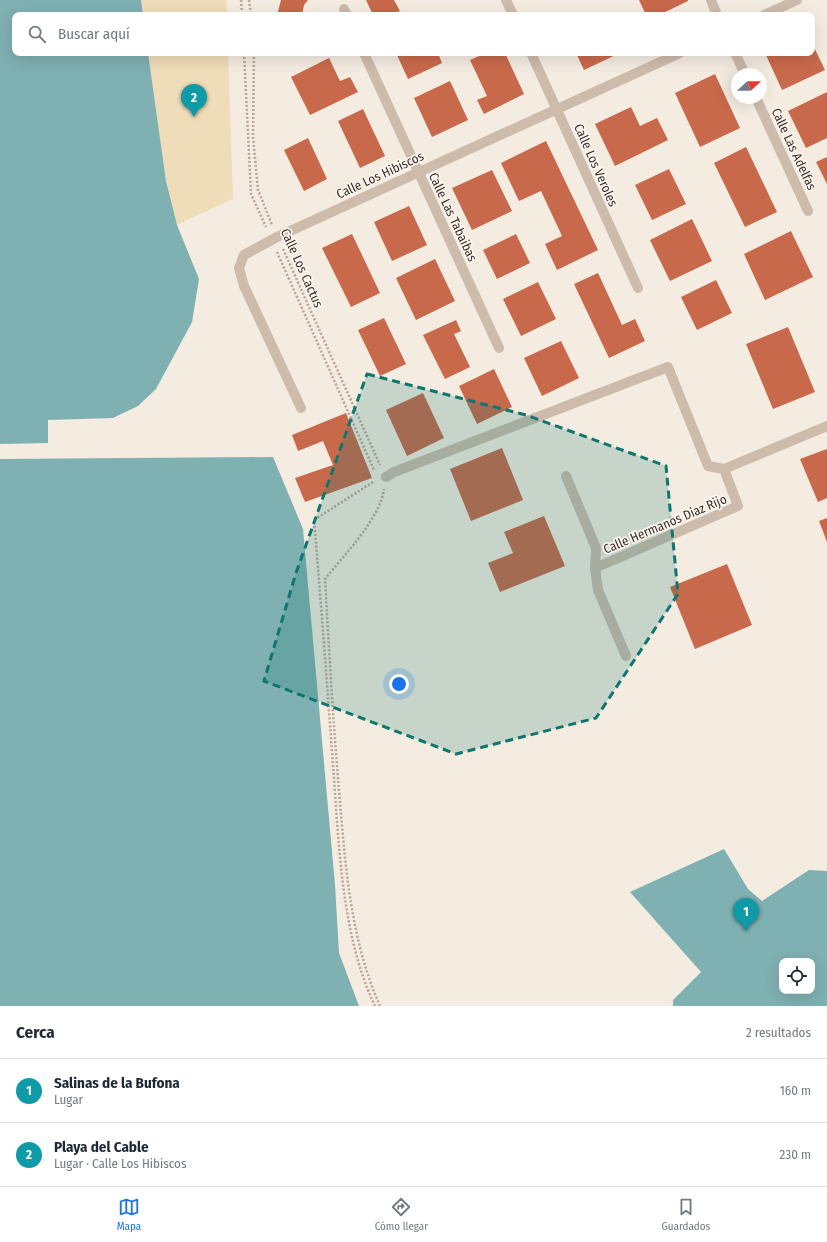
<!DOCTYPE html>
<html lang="es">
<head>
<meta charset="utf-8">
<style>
  :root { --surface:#fff; --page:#f6f6f7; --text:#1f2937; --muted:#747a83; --line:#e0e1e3; --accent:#1a73e8 }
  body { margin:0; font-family:"Fira Sans Condensed",sans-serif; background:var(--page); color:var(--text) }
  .controls { position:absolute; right:12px; bottom:12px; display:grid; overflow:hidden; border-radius:8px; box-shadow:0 4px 16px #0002 }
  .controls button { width:36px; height:36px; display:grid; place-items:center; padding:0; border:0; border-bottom:1px solid var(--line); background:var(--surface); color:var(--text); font:20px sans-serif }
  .compass { position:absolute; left:731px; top:68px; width:36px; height:36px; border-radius:50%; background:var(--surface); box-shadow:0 4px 16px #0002; rotate:69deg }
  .you { position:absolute; left:399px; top:684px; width:14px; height:14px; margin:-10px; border:3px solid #fff; border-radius:50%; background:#1a73e8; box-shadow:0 0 0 6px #1a73e833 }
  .badge { display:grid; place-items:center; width:26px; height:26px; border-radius:50%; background:var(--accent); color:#fff; font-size:13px; font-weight:700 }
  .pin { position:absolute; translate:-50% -33px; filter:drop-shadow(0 1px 2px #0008) }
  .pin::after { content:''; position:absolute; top:21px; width:14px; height:12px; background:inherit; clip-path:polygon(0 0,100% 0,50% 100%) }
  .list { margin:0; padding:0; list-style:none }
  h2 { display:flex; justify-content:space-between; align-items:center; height:52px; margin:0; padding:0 16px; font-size:17px }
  h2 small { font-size:13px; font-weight:400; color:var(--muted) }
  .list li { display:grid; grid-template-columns:26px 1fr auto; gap:12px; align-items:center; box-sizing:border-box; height:64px; padding:0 16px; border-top:1px solid var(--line) }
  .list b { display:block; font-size:15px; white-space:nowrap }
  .list p { margin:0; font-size:13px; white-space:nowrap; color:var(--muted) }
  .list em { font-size:13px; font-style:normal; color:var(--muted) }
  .icon { flex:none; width:22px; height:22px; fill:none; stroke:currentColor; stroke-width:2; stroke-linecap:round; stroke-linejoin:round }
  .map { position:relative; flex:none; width:827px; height:1006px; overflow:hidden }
  .search { position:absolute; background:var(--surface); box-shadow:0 4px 16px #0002; left:12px; right:12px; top:12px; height:44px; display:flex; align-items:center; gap:10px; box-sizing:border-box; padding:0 14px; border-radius:8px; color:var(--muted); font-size:15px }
  .sheet { height:180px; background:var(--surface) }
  nav { display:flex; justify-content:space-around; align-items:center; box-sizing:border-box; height:56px; border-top:1px solid var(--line); background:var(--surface); font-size:11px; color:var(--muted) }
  nav a { display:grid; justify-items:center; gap:2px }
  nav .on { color:var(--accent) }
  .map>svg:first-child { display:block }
  .sand { fill:#efdcb8 }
  .water { fill:#7fb0b2; fill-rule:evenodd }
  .building { fill:#c8694b }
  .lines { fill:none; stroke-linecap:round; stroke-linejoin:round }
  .path { stroke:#b9a596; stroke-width:2.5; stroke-dasharray:2 2; stroke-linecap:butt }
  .minor { stroke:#cdbbac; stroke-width:10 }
  .marked { fill:#0f766e; fill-opacity:0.2; stroke:#0f766e; stroke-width:3; stroke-dasharray:8 5; stroke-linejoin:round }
  .labels { text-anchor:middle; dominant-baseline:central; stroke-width:3.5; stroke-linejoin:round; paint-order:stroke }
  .street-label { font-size:13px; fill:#3b302b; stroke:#fbf5ee }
</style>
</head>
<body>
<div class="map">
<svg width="827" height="1006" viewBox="0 0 827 1006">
  <rect width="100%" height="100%" fill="#f4ebe1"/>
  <path class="sand" d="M 141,0 L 226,0 L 227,15 L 143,15 Z
    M 148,53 L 228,53 L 233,199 L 176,225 L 166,181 Z"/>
  <path class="water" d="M 0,0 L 141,0 L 143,15 L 15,15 L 15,53 L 148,53 L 166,181 L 177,225 L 199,279 L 192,322 L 156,389 L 138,406 L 113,418 L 48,420 L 48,443 L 0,444 Z
    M 273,457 L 303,529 L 335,885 L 339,953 L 359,1006 L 0,1006 L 0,459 Z
    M 724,849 L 748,889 L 762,901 L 809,870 L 827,871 L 827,1006 L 673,1006 L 673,1000 L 701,972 L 630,892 ZM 782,961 L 812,961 L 812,991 L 782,991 Z"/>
  <path class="building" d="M 281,0 L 308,0 L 304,5 L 302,15 L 277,15 Z
    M 366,0 L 394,0 L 400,11 L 392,15 L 373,15 Z
    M 639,0 L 688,0 L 688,1 L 659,15 L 646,15 Z
    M 812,43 L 825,70 L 782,90 L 765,53 L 812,53 Z
    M 396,53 L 438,53 L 442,63 L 408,79 Z
    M 486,53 L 505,53 L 524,94 L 484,114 L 477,100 L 487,96 L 470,60 Z
    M 576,53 L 620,53 L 584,70 Z
    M 329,58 L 340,81 L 350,77 L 358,92 L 310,115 L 291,77 Z
    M 715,74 L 740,128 L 700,147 L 675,93 Z
    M 450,81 L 468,120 L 432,137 L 414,98 Z
    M 827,92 L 827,138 L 806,148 L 788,111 Z
    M 631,107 L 640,126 L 657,118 L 668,140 L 615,166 L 595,124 Z
    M 363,109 L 385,156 L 360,168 L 338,121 Z
    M 308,138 L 327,179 L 304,191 L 284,150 Z
    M 546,141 L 598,250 L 557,270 L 545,244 L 562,236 L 541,191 L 519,201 L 501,163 Z
    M 746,147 L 777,212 L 745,227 L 714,163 Z
    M 827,157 L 827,184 L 816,162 Z
    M 669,169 L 686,204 L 652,220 L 635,185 Z
    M 492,170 L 512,211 L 472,230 L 452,188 Z
    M 409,206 L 427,245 L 392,261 L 374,222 Z
    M 692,219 L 712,261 L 670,281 L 650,240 Z
    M 791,231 L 813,277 L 765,300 L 744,254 Z
    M 352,234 L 380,293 L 351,307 L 322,248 Z
    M 516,234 L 530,263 L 497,279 L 483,250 Z
    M 435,259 L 455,301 L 416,320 L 396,278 Z
    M 598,273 L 622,325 L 635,319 L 645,341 L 609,358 L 574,284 Z
    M 716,280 L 732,313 L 697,330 L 681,297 Z
    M 538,282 L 556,319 L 521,336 L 503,299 Z
    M 384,318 L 406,364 L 380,376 L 358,330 Z
    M 456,320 L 461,331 L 454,334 L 470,367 L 445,379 L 423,335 Z
    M 788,327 L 815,392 L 773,409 L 746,344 Z
    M 561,341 L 579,378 L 542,396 L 524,358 Z
    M 494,369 L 512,407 L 477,424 L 459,386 Z
    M 423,393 L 444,438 L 407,456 L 386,410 Z
    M 346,413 L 372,478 L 305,502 L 295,478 L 333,465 L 323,441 L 298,451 L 292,435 Z
    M 502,448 L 523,500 L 471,521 L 450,469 Z
    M 827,449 L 827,498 L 818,502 L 800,459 Z
    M 544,516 L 565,566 L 500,592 L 488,563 L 513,553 L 504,532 Z
    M 827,518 L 827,542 L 819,521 Z
    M 727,564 L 752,625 L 695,649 L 670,587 Z"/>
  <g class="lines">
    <path class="path" d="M 241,0 L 242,15
      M 249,0 L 251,15
      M 244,53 L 251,194 L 266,227
      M 254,53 L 253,137 L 258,190 L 272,225
      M 283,249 L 380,465
      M 277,252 L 374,470
      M 373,482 L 314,520 C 321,602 327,684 333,765 C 339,843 341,935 375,1006
      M 380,1006 C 350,939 345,862 339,790 C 333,720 329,649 325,579 C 344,555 380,519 384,489"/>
    <path class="minor" d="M 506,0 L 513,15
      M 711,0 L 717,15
      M 344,9 L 347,15
      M 764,15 L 797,0
      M 364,53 L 499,348
      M 531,53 L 638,288
      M 735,53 L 745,74
      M 756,98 L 808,211
      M 301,408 L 244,286 L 239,268 L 244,255 L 277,237 L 680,53
      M 566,476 L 596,548 L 595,568 L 598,590 L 626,656
      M 386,477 L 394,472 L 668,367 L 708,466 L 724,469
      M 595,568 L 738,506 L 724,469 L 827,426"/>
  </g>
  <path class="marked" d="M 367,374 L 526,415 L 666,466 L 678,594 L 596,718 L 456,754 L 264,681 L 296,573 Z"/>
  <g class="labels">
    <g class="street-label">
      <text transform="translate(794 149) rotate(65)">Calle Las Adelfas</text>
      <text transform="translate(596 165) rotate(66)">Calle Los Veroles</text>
      <text transform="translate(380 175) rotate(-25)">Calle Los Hibiscos</text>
      <text transform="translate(453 217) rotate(65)">Calle Las Tabaibas</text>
      <text transform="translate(302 268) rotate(66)">Calle Los Cactus</text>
      <text transform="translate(665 524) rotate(-23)">Calle Hermanos Diaz Rijo</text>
    </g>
  </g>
</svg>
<div class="controls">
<button><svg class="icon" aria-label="locate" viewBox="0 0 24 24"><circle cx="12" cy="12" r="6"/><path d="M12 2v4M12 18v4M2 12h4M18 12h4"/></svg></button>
</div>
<svg class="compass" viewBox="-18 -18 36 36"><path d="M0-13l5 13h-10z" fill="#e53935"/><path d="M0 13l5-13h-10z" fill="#747a83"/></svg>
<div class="you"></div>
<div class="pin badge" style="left:746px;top:931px;background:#0f9aa8">1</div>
<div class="pin badge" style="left:194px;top:117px;background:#0f9aa8">2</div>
<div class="search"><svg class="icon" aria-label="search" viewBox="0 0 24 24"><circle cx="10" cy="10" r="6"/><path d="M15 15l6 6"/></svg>Buscar aquí</div>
</div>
<section class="sheet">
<h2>Cerca<small>2 resultados</small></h2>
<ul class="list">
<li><span class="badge" style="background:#0f9aa8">1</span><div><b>Salinas de la Bufona</b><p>Lugar</p></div><em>160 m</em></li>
<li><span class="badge" style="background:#0f9aa8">2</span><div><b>Playa del Cable</b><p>Lugar · Calle Los Hibiscos</p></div><em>230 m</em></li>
</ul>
</section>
<nav>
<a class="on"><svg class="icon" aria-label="map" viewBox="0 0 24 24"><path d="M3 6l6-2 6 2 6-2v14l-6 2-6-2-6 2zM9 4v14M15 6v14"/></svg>Mapa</a>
<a><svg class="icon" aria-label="directions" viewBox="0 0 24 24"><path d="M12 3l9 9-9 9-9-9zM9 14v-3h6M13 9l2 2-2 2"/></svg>Cómo llegar</a>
<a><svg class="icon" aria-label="saved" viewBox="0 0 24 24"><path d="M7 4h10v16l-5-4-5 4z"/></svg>Guardados</a>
</nav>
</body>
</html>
